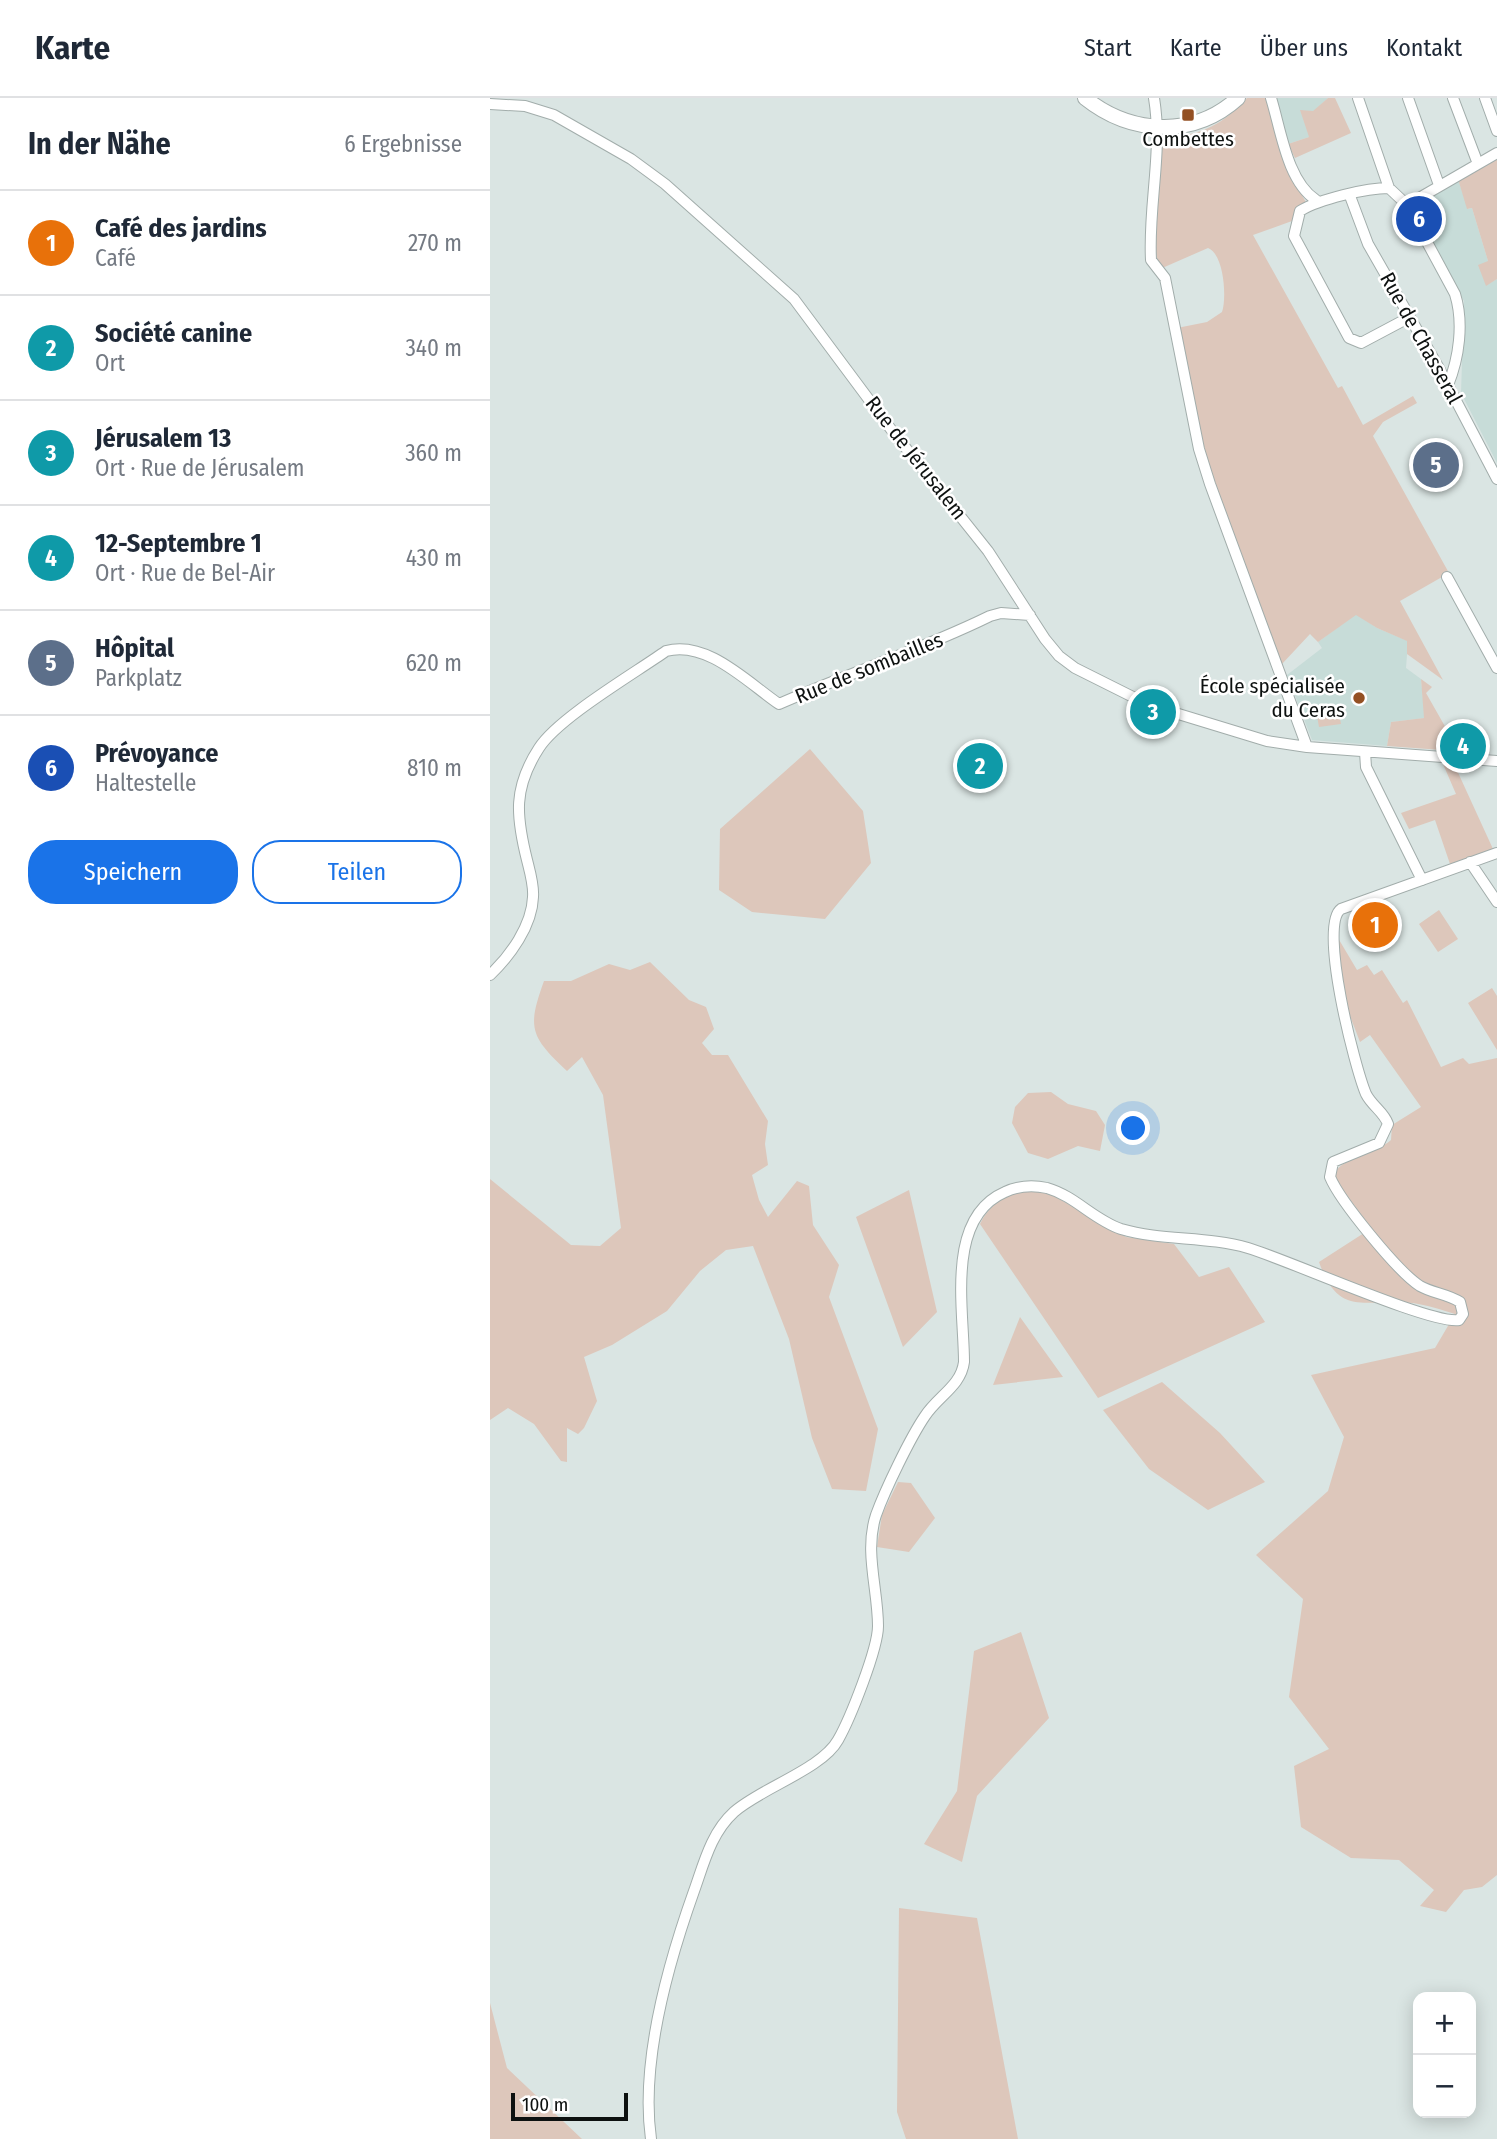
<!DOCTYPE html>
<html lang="de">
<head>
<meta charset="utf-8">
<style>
  :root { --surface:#fff; --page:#f6f6f7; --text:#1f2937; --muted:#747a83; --line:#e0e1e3; --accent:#1a73e8 }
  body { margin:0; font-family:"Fira Sans Condensed",sans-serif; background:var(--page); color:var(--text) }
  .controls { position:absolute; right:21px; bottom:21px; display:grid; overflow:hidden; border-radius:14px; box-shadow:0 4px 18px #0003 }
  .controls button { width:63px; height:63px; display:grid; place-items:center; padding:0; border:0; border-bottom:2px solid var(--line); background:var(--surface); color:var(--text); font:35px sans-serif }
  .scale { position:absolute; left:21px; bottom:18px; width:117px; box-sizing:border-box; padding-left:7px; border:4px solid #0d1110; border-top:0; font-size:19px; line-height:24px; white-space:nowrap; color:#0d1110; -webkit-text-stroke:5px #fff; paint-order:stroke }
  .you { position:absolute; left:644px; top:1031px; width:24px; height:24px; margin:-18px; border:5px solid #fff; border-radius:50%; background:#1a73e8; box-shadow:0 0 0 10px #1a73e833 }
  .badge { display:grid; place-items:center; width:46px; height:46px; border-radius:50%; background:var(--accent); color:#fff; font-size:23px; font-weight:700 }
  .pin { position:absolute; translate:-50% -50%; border:4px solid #fff; box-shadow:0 2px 7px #0006 }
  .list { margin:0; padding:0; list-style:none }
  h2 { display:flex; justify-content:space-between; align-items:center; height:91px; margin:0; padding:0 28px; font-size:30px }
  h2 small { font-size:23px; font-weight:400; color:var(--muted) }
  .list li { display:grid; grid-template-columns:46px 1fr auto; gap:21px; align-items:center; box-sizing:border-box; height:105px; padding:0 28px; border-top:2px solid var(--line) }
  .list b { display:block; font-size:26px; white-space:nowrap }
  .list p { margin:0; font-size:23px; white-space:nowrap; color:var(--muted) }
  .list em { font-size:23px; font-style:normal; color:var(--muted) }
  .actions { display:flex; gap:14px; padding:21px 28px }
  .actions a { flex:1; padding:16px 0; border:2px solid var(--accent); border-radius:28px; text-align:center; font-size:24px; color:var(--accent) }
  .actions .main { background:var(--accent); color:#fff }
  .map { position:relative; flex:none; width:1007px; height:2041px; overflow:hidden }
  header { display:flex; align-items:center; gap:42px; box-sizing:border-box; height:98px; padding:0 35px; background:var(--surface); border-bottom:2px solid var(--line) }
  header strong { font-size:33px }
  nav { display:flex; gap:38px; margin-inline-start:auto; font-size:24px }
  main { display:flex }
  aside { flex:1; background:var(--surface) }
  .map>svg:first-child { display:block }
  .built { fill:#c7dcd8 }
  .green { fill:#ddc7bb }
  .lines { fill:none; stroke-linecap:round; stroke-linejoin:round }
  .minor-casing { stroke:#a2adab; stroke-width:12 }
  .major-casing { stroke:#a2adab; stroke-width:16 }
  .minor { stroke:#fff; stroke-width:10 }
  .major { stroke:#fff; stroke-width:14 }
  .poi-dot { fill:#945023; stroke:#fff; stroke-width:2.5 }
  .labels { text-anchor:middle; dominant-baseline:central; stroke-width:5; stroke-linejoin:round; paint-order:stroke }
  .poi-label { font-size:21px; fill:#0d1110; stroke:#fff }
  .street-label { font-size:21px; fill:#0d1110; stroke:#fff }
</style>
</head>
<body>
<header>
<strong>Karte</strong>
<nav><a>Start</a><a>Karte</a><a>Über uns</a><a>Kontakt</a></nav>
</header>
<main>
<aside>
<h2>In der Nähe<small>6 Ergebnisse</small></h2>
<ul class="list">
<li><span class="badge" style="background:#e8710a">1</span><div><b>Café des jardins</b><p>Café</p></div><em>270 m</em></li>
<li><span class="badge" style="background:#0f9aa8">2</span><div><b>Société canine</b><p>Ort</p></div><em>340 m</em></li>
<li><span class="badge" style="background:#0f9aa8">3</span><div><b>Jérusalem 13</b><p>Ort · Rue de Jérusalem</p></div><em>360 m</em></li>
<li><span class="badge" style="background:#0f9aa8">4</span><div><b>12-Septembre 1</b><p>Ort · Rue de Bel-Air</p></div><em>430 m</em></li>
<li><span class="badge" style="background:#5c6f8a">5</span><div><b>Hôpital</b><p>Parkplatz</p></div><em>620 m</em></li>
<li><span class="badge" style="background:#1a4fb4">6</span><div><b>Prévoyance</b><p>Haltestelle</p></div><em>810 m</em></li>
</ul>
<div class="actions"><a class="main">Speichern</a><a>Teilen</a></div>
</aside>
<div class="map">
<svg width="1007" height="2041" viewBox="0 0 1007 2041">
  <rect width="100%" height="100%" fill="#dae5e3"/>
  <path class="built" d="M 783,0 L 838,0 L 824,13 L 819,39 L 798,46 Z
    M 968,81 L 978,111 L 982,110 L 998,163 L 996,187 L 1007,181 L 1007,365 L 971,295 L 974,203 L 925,111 Z
    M 866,516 L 887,530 L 918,543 L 916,570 L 931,581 L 935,620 L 901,624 L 897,648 L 822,642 L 797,577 L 832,550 L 828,544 Z"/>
  <path class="green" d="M 757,0 L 776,0 L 805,85 L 817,106 L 802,123 L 763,137 L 848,290 L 852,288 L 873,327 L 923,298 L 927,305 L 893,324 L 883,338 L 959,475 L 910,503 L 953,582 L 917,556 L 917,543 L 887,530 L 866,517 L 828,544 L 833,549 L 820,536 L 792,566 L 716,369 L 687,230 L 717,224 L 732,214 C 737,200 734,156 718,150 L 670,171 L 663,144 L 672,38 C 707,40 733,27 757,0 Z
    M 838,0 L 845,0 L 861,35 L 805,60 L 798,46 L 819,39 L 810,12 L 823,13 Z
    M 1007,59 L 1007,181 L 996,188 L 988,167 L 998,163 L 982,110 L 977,111 L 968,81 Z
    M 931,581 L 942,589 L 936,595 L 965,646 L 962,648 L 965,653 L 897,648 L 901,624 L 934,620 Z
    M 849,615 L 851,626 L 829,629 L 827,618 Z
    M 320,651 L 373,713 L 381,765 L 335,821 L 262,814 L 229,792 L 230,731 Z
    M 953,666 L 965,668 L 1003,751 L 960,766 L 945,722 L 919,731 L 911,715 L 966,696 Z
    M 949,812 L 968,841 L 948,854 L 929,826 Z
    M 848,840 L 867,872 L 877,867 L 884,877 L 892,872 L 913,905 L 917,902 L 951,969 L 973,960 L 979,966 L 1007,960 L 1007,1777 L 992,1789 L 974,1792 L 956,1814 L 930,1808 L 944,1792 L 909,1762 L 861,1760 L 811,1729 L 804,1668 L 839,1651 L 799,1599 L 813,1501 L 766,1457 L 838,1393 L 854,1339 L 821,1277 L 945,1250 L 965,1216 C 953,1212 936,1207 923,1205 C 875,1200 849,1221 829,1164 L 874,1135 L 882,1147 L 895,1149 L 847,1084 L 845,1075 C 851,1060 884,1057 901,1042 L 902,1027 L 931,1009 L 880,937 L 870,944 L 852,897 Z
    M 160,864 L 199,902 L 216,909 L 224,931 L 212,945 L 222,957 L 238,957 L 278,1023 L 275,1046 L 278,1067 L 262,1077 L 269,1102 L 278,1119 L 307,1083 L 319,1088 L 323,1127 L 349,1167 L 339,1199 L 388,1331 L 376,1393 L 342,1391 L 322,1340 L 299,1241 L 263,1148 L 236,1152 L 210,1173 L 177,1213 L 122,1247 L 94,1259 L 107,1303 L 94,1330 L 88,1336 L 77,1330 L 77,1364 L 71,1363 L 44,1326 L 18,1310 L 0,1322 L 0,1081 L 81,1147 L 110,1148 L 131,1130 L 113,997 L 92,959 L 77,973 C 40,938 37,930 54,883 L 81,883 L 119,866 L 140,872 Z
    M 1002,890 L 1007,898 L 1007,952 L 978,905 Z
    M 561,994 L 578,1006 L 606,1013 L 615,1027 L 610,1053 L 588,1048 L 558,1061 L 538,1055 L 522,1025 L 525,1009 L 538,995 Z
    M 419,1092 L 447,1214 L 413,1249 L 366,1119 Z
    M 539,1092 L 559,1095 L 636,1139 L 684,1146 L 709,1179 L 739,1169 L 775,1224 L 608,1300 L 490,1126 C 500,1105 517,1096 539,1092 Z
    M 530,1219 L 573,1279 L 503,1287 Z
    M 672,1284 L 730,1335 L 775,1384 L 718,1412 L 659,1371 L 613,1312 Z
    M 408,1384 L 421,1385 L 445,1420 L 419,1454 L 387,1449 L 392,1417 Z
    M 531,1534 L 559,1620 L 487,1698 L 472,1764 L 434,1746 L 467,1693 L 484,1553 Z
    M 409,1810 L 487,1820 L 528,2041 L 416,2041 L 407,2014 Z
    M 0,1905 L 17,1970 L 92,2041 L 0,2041 Z"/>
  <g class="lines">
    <g class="minor-casing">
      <path id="minor" d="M 664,0 C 673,55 658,107 661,162 L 675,180 L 709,351 L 720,386 L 817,649
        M 781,0 C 791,32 797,83 826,102
        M 868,0 L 899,90 L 917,107 L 965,196 C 974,225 969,260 958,287
        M 918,0 L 949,87
        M 963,0 L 988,66
        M 995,0 L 1007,33
        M 0,6 L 35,8 L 64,17 L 141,61 L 175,86 L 304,201 L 403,334 L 498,453 L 555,541 L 569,558 L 585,570 L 659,607 L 777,643 L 817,649 L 1007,663
        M 899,90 C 877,90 829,101 810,113 L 804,138 L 859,240 L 871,245 L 920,219
        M 860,98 L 878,146 L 950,272 L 1007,381
        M 917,107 L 1007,55
        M 957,479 L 1007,570
        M 875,654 L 876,669 L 932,782
        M 980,764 L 1007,804
        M 0,877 C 20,858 42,828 43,799 C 44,787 40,774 37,762 C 26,718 23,690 49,650 C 68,620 145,575 176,553 C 217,542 257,584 289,606 C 359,575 431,552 500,518 L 511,515 L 540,517
        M 161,2041 C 150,1963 178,1866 204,1793 C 214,1765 221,1735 244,1714 C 271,1690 332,1671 348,1642 C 360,1621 388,1551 388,1528 C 388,1491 374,1453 386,1417 C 395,1392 420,1340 435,1318 C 448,1298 471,1288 474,1264 C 474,1211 455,1120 515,1094 C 528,1088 543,1087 557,1090 C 585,1098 604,1122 631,1131 C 672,1143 717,1138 758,1150 C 796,1161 942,1227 969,1222 L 973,1216 L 970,1204 C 958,1196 942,1195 930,1188 C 908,1174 850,1103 840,1079 L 843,1064 L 889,1045 L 898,1026 C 894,1014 882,1008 876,996 C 865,970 828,827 851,811 L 1007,755"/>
    </g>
    <g class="major-casing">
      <path id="major" d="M 595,0 C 640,36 703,41 748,0"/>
    </g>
    <use href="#minor" class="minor"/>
    <use href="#major" class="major"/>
  </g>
  <g class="poi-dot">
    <rect x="691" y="10" width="14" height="14" rx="3.5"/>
    <circle cx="869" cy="600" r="7"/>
  </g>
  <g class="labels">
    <g class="poi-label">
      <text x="698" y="41">Combettes</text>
      <text x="855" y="588" text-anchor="end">École spécialisée<tspan x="855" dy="24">du Ceras</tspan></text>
    </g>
    <g class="street-label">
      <text transform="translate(931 240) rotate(61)">Rue de Chasseral</text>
      <text transform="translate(426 360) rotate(52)">Rue de Jérusalem</text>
      <text transform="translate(379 570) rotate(-22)">Rue de sombailles</text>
    </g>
  </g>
</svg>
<div class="controls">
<button>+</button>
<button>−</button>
</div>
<div class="scale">100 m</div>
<div class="you"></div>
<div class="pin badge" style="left:885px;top:827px;background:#e8710a">1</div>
<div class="pin badge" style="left:490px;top:668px;background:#0f9aa8">2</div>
<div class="pin badge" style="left:663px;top:614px;background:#0f9aa8">3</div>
<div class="pin badge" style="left:973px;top:648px;background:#0f9aa8">4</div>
<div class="pin badge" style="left:946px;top:367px;background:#5c6f8a">5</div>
<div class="pin badge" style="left:929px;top:121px;background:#1a4fb4">6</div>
</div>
</main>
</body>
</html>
